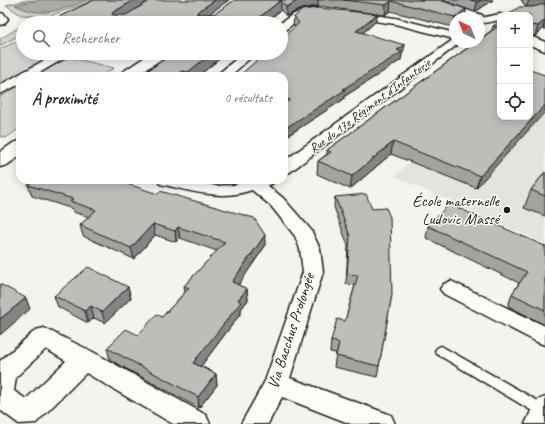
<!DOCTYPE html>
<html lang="fr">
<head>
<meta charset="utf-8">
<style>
  :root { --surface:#fff; --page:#f2f2f3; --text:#2b2b33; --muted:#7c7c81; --line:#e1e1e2 }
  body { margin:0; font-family:Caveat,sans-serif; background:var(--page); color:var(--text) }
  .controls { position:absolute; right:12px; top:12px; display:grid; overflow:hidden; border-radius:8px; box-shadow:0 2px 10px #0003 }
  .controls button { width:36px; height:36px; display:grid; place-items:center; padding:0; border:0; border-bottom:1px solid var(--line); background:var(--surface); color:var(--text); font:20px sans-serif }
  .compass { position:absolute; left:449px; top:12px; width:36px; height:36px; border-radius:50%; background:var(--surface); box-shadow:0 2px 10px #0003; rotate:317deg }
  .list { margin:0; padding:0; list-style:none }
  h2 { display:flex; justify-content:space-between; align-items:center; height:52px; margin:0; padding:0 16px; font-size:17px }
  h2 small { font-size:13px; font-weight:400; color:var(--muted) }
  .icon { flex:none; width:22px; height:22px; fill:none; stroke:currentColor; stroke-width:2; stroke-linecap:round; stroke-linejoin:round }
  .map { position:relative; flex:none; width:545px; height:424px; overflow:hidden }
  .search { position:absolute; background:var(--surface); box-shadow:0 2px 10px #0003; left:16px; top:16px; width:272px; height:44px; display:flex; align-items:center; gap:10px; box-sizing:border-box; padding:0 14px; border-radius:22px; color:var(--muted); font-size:15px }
  .panel { position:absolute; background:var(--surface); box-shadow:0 2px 10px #0003; left:16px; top:72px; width:272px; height:112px; border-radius:12px }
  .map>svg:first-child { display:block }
  .built { fill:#e4e3de }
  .green { fill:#d4d3cf; stroke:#787876 }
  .water { fill:#abaaa6; stroke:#72716f }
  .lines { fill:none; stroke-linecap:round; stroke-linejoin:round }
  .lane-casing { stroke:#1c1c1c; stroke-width:3 }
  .street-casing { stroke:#1c1c1c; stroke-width:3 }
  .secondary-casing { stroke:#1c1c1c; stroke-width:3 }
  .lane { fill:#fdfcf7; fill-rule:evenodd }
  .street { fill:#fdfcf7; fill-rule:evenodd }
  .secondary { fill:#fdfcf7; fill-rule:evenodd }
  .wall { fill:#a3a3a0; stroke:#1c1c1c }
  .shaded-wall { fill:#858482; stroke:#1c1c1c }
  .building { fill:#bebdba; stroke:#1c1c1c }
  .poi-dot { fill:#1c1c1c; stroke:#fdfcf7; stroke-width:1.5 }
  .labels { text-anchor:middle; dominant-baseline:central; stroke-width:3; stroke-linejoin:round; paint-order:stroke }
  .far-street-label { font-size:13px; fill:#1c1c1c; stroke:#fdfcf7 }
  .poi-label { font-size:16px; fill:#1c1c1c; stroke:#fdfcf7; text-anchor:end }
  .street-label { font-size:16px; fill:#1c1c1c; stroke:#fdfcf7 }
</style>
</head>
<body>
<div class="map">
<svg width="545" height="424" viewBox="0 0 545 424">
  <rect width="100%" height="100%" fill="#f4f3ee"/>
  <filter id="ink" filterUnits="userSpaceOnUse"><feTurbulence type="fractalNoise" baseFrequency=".025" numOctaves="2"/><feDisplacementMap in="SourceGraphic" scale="8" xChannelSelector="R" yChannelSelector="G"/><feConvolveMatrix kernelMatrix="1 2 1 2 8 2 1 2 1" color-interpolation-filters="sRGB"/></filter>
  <g filter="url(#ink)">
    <path class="built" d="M 500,83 L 500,117 L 530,117 L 545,87 L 545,244 L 394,176 Z"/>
    <path class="green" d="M 28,0 L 95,0 L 52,15 L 38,23 L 26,23 L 37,16 L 21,15 L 6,5 Z
      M 23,25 L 23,33 L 0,46 L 0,39 Z
      M 23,36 L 23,53 L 57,53 L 0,84 L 0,49 L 15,42 Z
      M 68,57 L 114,68 L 101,76 L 36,76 Z
      M 20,85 L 20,128 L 6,138 L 0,136 L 0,97 Z"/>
    <path class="water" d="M 37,0 L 87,0 C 61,10 42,19 15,5 Z"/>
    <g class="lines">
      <g class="lane-casing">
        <path id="lane" d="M 441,346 L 545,405 L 545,416 L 539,415 L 437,354 L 435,351 L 437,348 Z"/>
      </g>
      <g class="street-casing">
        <path id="street" d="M 317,8 L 322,11 L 321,13 L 301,18 L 285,30 L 281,31 L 281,23 C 292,14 302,9 317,8 Z
          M 352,12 L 395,18 L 455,33 L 455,42 L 461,42 L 290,172 L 284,174 L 284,161 L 454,39 L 395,24 L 348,17 L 347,15 Z
          M 0,13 L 4,14 L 8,19 L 4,24 L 0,25 Z
          M 500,14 L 504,15 L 500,15 L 500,20 L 484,23 L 479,20 L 480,18 Z
          M 57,53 L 72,53 L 70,55 L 34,76 L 20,76 L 20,84 L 0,94 L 0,85 Z
          M 243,53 L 256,53 L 230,76 L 216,76 Z
          M 158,180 L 189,180 L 216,186 L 234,185 L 249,180 L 274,180 L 272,184 L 267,185 L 283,198 L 311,230 L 320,249 L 323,272 L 290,378 L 391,415 L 395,424 L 351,424 L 282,397 L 268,424 L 241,424 L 265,381 L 303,272 L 300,249 L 295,236 L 271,206 L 252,190 C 220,201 192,191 160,184 Z
          M 451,281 L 545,326 L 545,345 L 537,342 L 444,294 L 440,289 L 444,284 Z
          M 44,328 L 93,352 L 206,415 L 210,424 L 173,424 L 86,373 L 36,423 L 19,424 L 0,410 L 0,361 L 36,330 ZM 46,349 L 66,361 L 26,399 L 14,391 L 16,377 Z
          M 545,397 L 545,424 L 525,424 L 536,401 Z"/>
      </g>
      <g class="secondary-casing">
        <path id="secondary" d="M 420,0 L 437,0 L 482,15 L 484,18 L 482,21 L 479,22 L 479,18 L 466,18 L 422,2 Z
          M 530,36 L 545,42 L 545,51 L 530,45 Z
          M 151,53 L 168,53 L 166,56 L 136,76 L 118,76 L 121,73 Z
          M 20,141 L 20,156 L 7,165 L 0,167 L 0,152 L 13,143 Z"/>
      </g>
      <use href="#lane" class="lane"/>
      <use href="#street" class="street"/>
      <use href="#secondary" class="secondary"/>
    </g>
    <path class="wall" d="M 94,0 L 150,0 L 130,13 L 214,14 L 235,0 L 440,0 L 466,9 L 465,18 L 455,18 L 453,27 L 390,11 L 385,15 L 318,6 L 301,9 L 286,16 L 281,10 L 264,23 L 46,23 Z
      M 442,0 L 493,0 L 475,12 Z
      M 521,0 L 545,0 L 545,30 L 543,29 L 535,36 L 530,35 L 526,7 Z
      M 377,14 L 376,21 L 363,33 L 403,53 L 402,54 L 401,60 L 345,96 L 344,99 L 284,138 L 284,76 L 295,26 L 293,25 L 294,17 Z
      M 500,22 L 500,117 L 476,188 L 391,154 L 350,189 L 317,174 L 318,161 L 327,154 L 327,150 L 492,30 L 493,26 Z
      M 173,53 L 227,53 L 198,76 L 140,76 Z
      M 545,172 L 545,216 L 524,208 L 531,190 Z
      M 28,185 L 265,246 L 238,285 L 247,289 L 248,300 L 241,309 L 241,313 L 201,366 L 216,374 L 217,385 L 199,408 L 110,360 L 107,348 L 138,335 L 162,317 L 185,292 L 184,286 L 217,251 L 180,238 L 176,242 L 155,235 L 134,259 L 83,236 L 80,225 L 89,217 L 73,212 L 73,209 L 32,196 Z
      M 335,197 L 392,294 L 377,377 L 334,367 L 336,353 L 330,352 L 331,341 L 345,321 L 355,285 L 346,284 L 348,246 L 334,207 Z
      M 428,226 L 545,246 L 545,245 L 545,325 L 508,306 L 512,294 L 519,283 L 426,238 Z
      M 128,287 L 131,298 L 105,323 L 94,318 L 88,323 L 58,307 L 54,296 Z"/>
    <path class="shaded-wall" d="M 134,0 L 150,0 L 114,23 L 112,13 Z
      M 215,0 L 229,0 L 198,22 L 197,12 Z
      M 281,0 L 281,10 L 264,23 L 252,23 Z
      M 299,0 L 318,0 L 318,6 L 301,9 L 286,16 L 286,7 Z
      M 481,0 L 493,0 L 475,12 L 477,2 Z
      M 529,0 L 545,0 L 545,5 L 526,8 Z
      M 391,1 L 390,11 L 385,15 L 386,5 Z
      M 466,9 L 465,18 L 455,18 L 455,25 L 453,27 L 455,17 Z
      M 377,14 L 376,21 L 356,39 L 356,31 Z
      M 158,17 L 159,23 L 148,23 Z
      M 545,20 L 543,29 L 535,36 L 538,26 Z
      M 405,45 L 403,53 L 402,54 L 401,60 L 345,96 L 344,99 L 284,138 L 284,129 L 343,89 L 397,50 Z
      M 212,53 L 227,53 L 198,76 L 188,76 L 188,72 Z
      M 182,71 L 183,76 L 175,76 Z
      M 545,105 L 545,112 L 476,188 L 480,176 Z
      M 393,142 L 391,154 L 350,189 L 352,176 Z
      M 153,224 L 155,235 L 134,259 L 131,248 Z
      M 178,227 L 180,238 L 176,242 L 175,231 Z
      M 265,235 L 265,246 L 233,293 L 232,282 Z
      M 128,287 L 131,298 L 105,323 L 102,312 Z
      M 247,289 L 248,300 L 241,309 L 241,313 L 195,374 L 193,363 L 238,300 Z
      M 26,298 L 30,309 L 0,335 L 0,319 Z
      M 91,306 L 94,318 L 88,323 L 85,311 Z
      M 216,374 L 217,385 L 199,408 L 198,397 Z"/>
    <path class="building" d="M 94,0 L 134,0 L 112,13 L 113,15 L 126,15 L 151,0 L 215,0 L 197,12 L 197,14 L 214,14 L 235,0 L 299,0 L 286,7 L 281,0 L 252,23 L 192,23 L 158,17 L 148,23 L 46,23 Z
      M 343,0 L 440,0 L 466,9 L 455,17 L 391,1 L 386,5 Z
      M 471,0 L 481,0 L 477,2 Z
      M 545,4 L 545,20 L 538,26 L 532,25 L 532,31 L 530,32 L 530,15 L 508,15 L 519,7 L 532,7 Z
      M 318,8 L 377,14 L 356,31 L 405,45 L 397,50 L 402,52 L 343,89 L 345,90 L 284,129 L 284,103 L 290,100 L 284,98 L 284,76 L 239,76 L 265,53 L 281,53 L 281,39 L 299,23 L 294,17 L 302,10 Z
      M 500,22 L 500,59 L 497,61 L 500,62 L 500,117 L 530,117 L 530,70 L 545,75 L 545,105 L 480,176 L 393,142 L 352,176 L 318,161 L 331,152 L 327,150 L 476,42 L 479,42 L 479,40 L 497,27 L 493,26 Z
      M 173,53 L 212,53 L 188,72 L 182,71 L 175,76 L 140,76 Z
      M 545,172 L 545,196 L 531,190 Z
      M 35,180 L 115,180 L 158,194 L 160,191 L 254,218 L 265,235 L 232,282 L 247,289 L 238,300 L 241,302 L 193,363 L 216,374 L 198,397 L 107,348 L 126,329 L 138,335 L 157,314 L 162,317 L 189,288 L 184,286 L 225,242 L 178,227 L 175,231 L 153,224 L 131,248 L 80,225 L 96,210 L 70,201 L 73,199 L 28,185 Z
      M 366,194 L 372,209 L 386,208 L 390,217 L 392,294 L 379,366 L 336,356 L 339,343 L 331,341 L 337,319 L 345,321 L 358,275 L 347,274 L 350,236 L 335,197 Z
      M 449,204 L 545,246 L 545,245 L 545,310 L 512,294 L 527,272 L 428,226 Z
      M 88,267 L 128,287 L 102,312 L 91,306 L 85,311 L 54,296 Z
      M 0,284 L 26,298 L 0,319 Z"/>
  </g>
  <circle class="poi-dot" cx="507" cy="210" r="4"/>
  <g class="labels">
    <g class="far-street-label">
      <text transform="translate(370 106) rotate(-37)">Rue du 17e Régiment d'Infanterie</text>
    </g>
    <g class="poi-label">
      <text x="499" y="201">École maternelle<tspan x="499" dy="18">Ludovic Massé</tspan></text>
    </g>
    <g class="street-label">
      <text transform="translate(291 331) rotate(-72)">Via Bacchus Prolongée</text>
    </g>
  </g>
</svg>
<div class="controls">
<button>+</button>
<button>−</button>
<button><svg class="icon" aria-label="locate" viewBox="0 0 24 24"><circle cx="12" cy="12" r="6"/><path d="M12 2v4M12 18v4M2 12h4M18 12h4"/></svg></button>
</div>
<svg class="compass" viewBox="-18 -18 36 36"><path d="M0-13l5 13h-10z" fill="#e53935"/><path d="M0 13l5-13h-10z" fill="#7c7c81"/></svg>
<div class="search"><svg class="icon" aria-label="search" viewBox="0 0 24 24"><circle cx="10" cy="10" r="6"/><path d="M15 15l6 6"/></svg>Rechercher</div>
<section class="panel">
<h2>À proximité<small>0 résultats</small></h2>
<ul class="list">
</ul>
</section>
</div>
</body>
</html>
